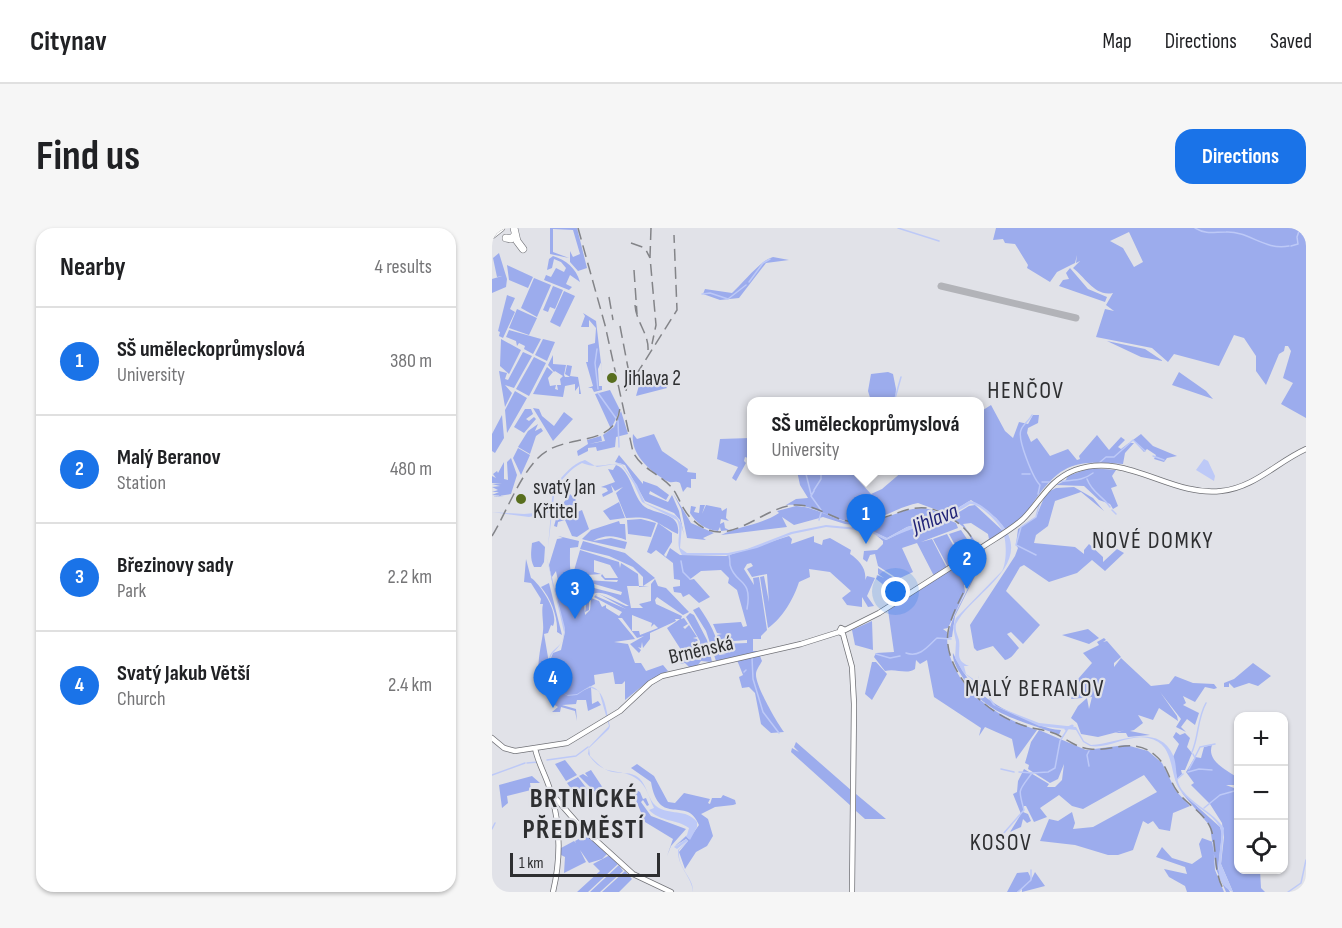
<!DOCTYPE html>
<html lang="en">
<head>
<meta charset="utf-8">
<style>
  :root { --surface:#fff; --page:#f6f6f6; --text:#202124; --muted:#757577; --line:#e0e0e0; --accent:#1a73e8 }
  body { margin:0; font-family:"Sofia Sans Condensed",sans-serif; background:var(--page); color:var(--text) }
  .controls { position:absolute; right:18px; bottom:18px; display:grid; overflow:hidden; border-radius:12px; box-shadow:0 2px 4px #0004 }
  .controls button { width:54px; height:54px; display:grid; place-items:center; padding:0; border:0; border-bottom:2px solid var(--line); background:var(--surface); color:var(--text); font:30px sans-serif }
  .scale { position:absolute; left:18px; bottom:15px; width:150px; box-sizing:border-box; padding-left:6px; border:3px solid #2e2f31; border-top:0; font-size:16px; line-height:21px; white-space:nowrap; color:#2e2f31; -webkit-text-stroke:4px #e1e2e8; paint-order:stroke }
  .you { position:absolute; left:404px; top:364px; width:21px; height:21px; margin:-15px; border:4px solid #fff; border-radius:50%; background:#1a73e8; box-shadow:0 0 0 9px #1a73e833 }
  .badge { display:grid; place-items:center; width:39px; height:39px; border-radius:50%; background:var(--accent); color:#fff; font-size:20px; font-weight:700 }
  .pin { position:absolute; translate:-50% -50px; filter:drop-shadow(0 2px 3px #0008) }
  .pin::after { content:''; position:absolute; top:32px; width:21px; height:18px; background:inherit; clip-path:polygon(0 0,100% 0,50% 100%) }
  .popup { position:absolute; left:255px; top:169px; width:237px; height:78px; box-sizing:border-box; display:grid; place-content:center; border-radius:12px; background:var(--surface); filter:drop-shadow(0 2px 4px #0005); font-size:20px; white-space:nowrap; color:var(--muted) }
  .popup b { font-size:22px; color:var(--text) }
  .popup::after { content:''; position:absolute; left:50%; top:100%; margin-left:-12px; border:12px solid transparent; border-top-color:var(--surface) }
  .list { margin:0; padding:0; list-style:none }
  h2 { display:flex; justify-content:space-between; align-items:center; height:78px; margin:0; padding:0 24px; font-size:26px }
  h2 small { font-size:20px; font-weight:400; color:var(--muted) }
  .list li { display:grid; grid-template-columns:39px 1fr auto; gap:18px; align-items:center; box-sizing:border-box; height:108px; padding:0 24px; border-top:2px solid var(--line) }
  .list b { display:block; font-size:22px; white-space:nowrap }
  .list p { margin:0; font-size:20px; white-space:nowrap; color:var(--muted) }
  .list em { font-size:20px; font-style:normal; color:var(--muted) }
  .icon { flex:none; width:33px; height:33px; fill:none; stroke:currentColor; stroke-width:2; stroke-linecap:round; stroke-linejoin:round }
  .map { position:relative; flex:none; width:814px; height:664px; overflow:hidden; border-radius:18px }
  header { display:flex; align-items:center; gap:36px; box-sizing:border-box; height:84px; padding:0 30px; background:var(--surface); border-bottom:2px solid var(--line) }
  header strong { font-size:28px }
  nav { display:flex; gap:33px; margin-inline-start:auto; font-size:21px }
  .intro { display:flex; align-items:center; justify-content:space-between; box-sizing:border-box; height:144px; padding:0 36px }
  h1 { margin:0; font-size:42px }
  .button { padding:15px 27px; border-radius:18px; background:var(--accent); color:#fff; font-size:21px; font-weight:700 }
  main { display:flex; gap:36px; padding:0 36px }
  aside { flex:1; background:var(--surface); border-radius:18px; box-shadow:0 2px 4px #0004 }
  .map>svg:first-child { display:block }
  .green { fill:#9caced; fill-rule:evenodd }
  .water { fill:#bdc9f7 }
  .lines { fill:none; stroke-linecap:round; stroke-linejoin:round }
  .stream { stroke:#bdc9f7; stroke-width:1.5 }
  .canal { stroke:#bdc9f7; stroke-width:3 }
  .runway { stroke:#b2b3b8; stroke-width:7 }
  .secondary-casing { stroke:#717277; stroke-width:6 }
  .highway-casing { stroke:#717277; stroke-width:8 }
  .secondary { stroke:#fff; stroke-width:4.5 }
  .highway { stroke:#fff; stroke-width:7 }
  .rail { stroke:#838488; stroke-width:1.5; stroke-dasharray:12 6; stroke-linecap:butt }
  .secondary-bridge-casing { stroke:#717277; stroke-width:6; stroke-linecap:butt }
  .secondary-bridge { stroke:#fff; stroke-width:4.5 }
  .poi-dot { fill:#586e1e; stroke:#e1e2e8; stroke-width:2 }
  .labels { text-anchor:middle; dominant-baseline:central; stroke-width:4.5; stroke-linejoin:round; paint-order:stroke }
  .poi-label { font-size:21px; fill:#2e2f31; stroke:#e1e2e8; text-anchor:start }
  .street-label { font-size:21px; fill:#2e2f31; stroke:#e1e2e8 }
  .water-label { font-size:22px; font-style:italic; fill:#202377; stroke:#e1e2e8 }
  .quarter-label { font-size:24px; letter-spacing:1.5px; fill:#2e2f31; stroke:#e1e2e8 }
  .district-label { font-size:27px; font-weight:bold; letter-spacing:1.5px; fill:#2e2f31; stroke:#e1e2e8 }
</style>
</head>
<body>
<header>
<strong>Citynav</strong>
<nav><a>Map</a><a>Directions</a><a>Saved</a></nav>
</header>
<div class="intro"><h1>Find us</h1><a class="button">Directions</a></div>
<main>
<aside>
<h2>Nearby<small>4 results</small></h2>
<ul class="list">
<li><span class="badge">1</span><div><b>SŠ uměleckoprůmyslová</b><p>University</p></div><em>380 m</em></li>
<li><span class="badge">2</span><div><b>Malý Beranov</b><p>Station</p></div><em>480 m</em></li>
<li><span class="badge">3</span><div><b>Březinovy sady</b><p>Park</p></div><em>2.2 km</em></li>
<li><span class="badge">4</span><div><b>Svatý Jakub Větší</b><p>Church</p></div><em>2.4 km</em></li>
</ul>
</aside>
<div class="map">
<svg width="814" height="664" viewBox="0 0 814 664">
  <rect width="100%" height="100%" fill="#e1e2e8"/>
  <path class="green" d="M 58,0 L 85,0 L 95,40 L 86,43 L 78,34 L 78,23 L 81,29 L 88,26 L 81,2 L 61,1 L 61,24 L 77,30 L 58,26 Z
    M 504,0 L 814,0 L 814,190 L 789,176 L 801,155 L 791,150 L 799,123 L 796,118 L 793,118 L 792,123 L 787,126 L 774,157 L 764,143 L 764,128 L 752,110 L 742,107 L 727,138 L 682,126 L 676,134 L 660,120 L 604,109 L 613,81 L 622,83 L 614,77 L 621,65 C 603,69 593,49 581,40 L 588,33 L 584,35 L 585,27 L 583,35 L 565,44 L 558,54 L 535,40 L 536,37 L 523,16 L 513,15 L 511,11 L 501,12 ZM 637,4 L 651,34 L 642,39 L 631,20 L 618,13 Z
    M 7,25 L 15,51 L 14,59 L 0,65 L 0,51 L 10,48 L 5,49 L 1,30 Z
    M 61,28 C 74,32 84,40 88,54 L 78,47 L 74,56 L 80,59 L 77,62 L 52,52 L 54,47 L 59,49 L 64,40 L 72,44 L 74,40 L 69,34 L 62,31 L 60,40 L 55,42 L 57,31 Z
    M 281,29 L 297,32 L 274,35 L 247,70 L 228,72 L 211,66 L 213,61 L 240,65 C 251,55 269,32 281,29 Z
    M 15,37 L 41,49 L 36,60 L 17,52 Z
    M 578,40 L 596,61 L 615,69 L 613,74 L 567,58 L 571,52 L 577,51 L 574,45 Z
    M 42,50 L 59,57 L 45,89 L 29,80 Z
    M 61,58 L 71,62 L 63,81 L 58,79 L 56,84 L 51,82 Z
    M 72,63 L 83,68 L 68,99 L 58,94 Z
    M 15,67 L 23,70 L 18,81 L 23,84 L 11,110 L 7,108 L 8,104 L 6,103 Z
    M 25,81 L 45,90 L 37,107 L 17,100 Z
    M 91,85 L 104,93 L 111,152 L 109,134 L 106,141 L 107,158 L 110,158 L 110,162 L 102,164 L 100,160 L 96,160 L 101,158 L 94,134 L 96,134 L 96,117 L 103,115 L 104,100 L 97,92 L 97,99 L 89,99 L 93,88 Z
    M 17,102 L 49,111 L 41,126 L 32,121 L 33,118 L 27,115 L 25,118 L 24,113 L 14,109 Z
    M 9,111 L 29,122 L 17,146 L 8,138 Z
    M 51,111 L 63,114 L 55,133 L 43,127 Z
    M 615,113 L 653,121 L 671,133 L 649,129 Z
    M 31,124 L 40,128 L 22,160 L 13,157 L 20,165 L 13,179 L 7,143 L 15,145 L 13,151 L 16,152 Z
    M 61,127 L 61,136 L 74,137 L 72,147 L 73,149 L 78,149 L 73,146 L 75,137 L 80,138 L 78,148 L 86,149 L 89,166 L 87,166 L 87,158 L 83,163 L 83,156 L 73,158 L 71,169 L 41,166 L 55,139 L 61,144 L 56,150 L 58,158 L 64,157 L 63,161 L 66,162 L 65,157 L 69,157 L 68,151 L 71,148 L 63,143 L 62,144 L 56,137 Z
    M 42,129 L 54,135 L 37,168 L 24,161 Z
    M 396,144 L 401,146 L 404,161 L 403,173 L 379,173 L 376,163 L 379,146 Z
    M 687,144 L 714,163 L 721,171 L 680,157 Z
    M 173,151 L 175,160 L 144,168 L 148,154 Z
    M 118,162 L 128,182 L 119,201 L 103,166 Z
    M 23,163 L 35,170 L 15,205 L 13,182 Z
    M 499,177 L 513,203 L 521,210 L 527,194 L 536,196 L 541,187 L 547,187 L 546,195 L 536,200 L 535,205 L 539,214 L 545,210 L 558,228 L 576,221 L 585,232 L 588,231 L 587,228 L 605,207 L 617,222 L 629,209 L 633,212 L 626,219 L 629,221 L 637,215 L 642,215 L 633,225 L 631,236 C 585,233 571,233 543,272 C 535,284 527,295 514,302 L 504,290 L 479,272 L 456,286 L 426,275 C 404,279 386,295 362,294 C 337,292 320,274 294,277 L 304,271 L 316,270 L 308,257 L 305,243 L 358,243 L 379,266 L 390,261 L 411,243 L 488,242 L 488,184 Z
    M 41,180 L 47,181 L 50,188 L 62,198 L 72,184 L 81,191 L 61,213 Z
    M 33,181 L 39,181 L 41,186 L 34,191 L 37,193 L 42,189 L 44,191 L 32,205 L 22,199 Z
    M 129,183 L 136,206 L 124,209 L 123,219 L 105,223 L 104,219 L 96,220 L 96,223 L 86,228 L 85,223 L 96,216 L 95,212 L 109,208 L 110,213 L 97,216 L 113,213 L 111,207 L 122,199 Z
    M 10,187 L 12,210 L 3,225 L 0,223 L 0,206 Z
    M 46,196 L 43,203 L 49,200 L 51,203 L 44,208 L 38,226 L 26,219 L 36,203 Z
    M 141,206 L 145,211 L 162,206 L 170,223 L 196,241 L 195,244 L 204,245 L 204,251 L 199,251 L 199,260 L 195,259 L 191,264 L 188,255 C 182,252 181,256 175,253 C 159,244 138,226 141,206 Z
    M 649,206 L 661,218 L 685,228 L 675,230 L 672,234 L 662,231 L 664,227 L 655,221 L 652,224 L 641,212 Z
    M 258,210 L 256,230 L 253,229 L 252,233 L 254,235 L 244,253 L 240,250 L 246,239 L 225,231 L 228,211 Z
    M 26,220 L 38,227 L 29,247 L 21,230 Z
    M 127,227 L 151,256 L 151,253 L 165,258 L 177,267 L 174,272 L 158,263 L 157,266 L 176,274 L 180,267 L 187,283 L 192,307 L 188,292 L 182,285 L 153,273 L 133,237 L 123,234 Z
    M 19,230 L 25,247 L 19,266 L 0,269 L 12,268 L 0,267 L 7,264 L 0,264 L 6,262 L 0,259 L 8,258 L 0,256 L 10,256 L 0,255 L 0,248 L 4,250 L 1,246 L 5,243 L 6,245 L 12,234 L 12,251 L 16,252 L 15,234 Z
    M 124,237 C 140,243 140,269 153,279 C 165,287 189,284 186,306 C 165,296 162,287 134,290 L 124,265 L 131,259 L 123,263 L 119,257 L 121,264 L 111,269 L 110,266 L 116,263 L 114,260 L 109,259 L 123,254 L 116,241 L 121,242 Z
    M 598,240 L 624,242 L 620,248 L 625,258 L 619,260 L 626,278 L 621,281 L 618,276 L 607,272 L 592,258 L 564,257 L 573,253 L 576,248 Z
    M 582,259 L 601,270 L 612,283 L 589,264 L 563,273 L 556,298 L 544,307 L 542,315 L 583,319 L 592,326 L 592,322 L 597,316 L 611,329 L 611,334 L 625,321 L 632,325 L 613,343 L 600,332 L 585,345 L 557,354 L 532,337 L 528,339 L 514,363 L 548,397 L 531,416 L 519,404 L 515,406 L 527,420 C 522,425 521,430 513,432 L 501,418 L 485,423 L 482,420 L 478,397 L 523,328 L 526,320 L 524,317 L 526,301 L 544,289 L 554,265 L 564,260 Z
    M 181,265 L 199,295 L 222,305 L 211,310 L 214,312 L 195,310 L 189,281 Z
    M 78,266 L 84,272 L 78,281 L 81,284 L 76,287 L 77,283 L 74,286 L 76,288 L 90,282 L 97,301 L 85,309 L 80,308 L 73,292 L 66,294 L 65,299 L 62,298 L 67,281 Z
    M 127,274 L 133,290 L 118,292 L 111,283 Z
    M 208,277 L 213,277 L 210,286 L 214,277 L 229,280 L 230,283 L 235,280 L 234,290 L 237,293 L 229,291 L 228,296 L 232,294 L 233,300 L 237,302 L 229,303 L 228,299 L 226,303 C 214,302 204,295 198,285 L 199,278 L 204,279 L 202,284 L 207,285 Z
    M 483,277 L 511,303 L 484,322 L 475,302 L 459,289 L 477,278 ZM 479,295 L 496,306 L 497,311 L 487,319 L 471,296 Z
    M 304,278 C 328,279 346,297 371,295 C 399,293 426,267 453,289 L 415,299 L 395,310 L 374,301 L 381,299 L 353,296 L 331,289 L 302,297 L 290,289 L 295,299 L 229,307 C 247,298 269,297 287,285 L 285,283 Z
    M 149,291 L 164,295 L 159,309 L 136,306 L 135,292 Z
    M 454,291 L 464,295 L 466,300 L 429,314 L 440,311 L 455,340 L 442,348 L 425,315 L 410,320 L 421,344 L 406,351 L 386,338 L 383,326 L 378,327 L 375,334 L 371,331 L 372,323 L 385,322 L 391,316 L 391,313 L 384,307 L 394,312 L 414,302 Z
    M 127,293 L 128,296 L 133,296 L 134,312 C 121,307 112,307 101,313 L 119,310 L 135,314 L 133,321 L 93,312 L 90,311 L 99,302 Z
    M 166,295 L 180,305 L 180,314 L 172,327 L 174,329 L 178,320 L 188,327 L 234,328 L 297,308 L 300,311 L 299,316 L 322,308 L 322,314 L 330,317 L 331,312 L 338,310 L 359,322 L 358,326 C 367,332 375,341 373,352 L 375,348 L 383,350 L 375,368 L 382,378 L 376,379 L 370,369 L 370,379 L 355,377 L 350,370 L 359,363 L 338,344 L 317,341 L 318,349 L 307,354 C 302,370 290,391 276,400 L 268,349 L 272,348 L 277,374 L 275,346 L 260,349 L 255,341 L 261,338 L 259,335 L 255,336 L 252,341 L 262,357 L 261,350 L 267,349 L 275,402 L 269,408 L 269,411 L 261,411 L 261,423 L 268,423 L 224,433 L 214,403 L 201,382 L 207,379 C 217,394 226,407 227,427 L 234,426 L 228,424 L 229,416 L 255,415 L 255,412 L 228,414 L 225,407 L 230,406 L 225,405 L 221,396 L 249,394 L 251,399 L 255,398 L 245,362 L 236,355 L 237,350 L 229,342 L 209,343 L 197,352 L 202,351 L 218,369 L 207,375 L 197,366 L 191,369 L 189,365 L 182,364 L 181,359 L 188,358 L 188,352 L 182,351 L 181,335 L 164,322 L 159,326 L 155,324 Z
    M 469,302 L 475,311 L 477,326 L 470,330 L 457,306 Z
    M 455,306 L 469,331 L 456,339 L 441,311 Z
    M 66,308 L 87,313 L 86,319 L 78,320 C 78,352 76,343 98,366 L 92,376 L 93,387 L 98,382 L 99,372 L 97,372 L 97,382 L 93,384 C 95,378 92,373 99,370 L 107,373 L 110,379 L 114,377 L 114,380 L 127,388 L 130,384 L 102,369 L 105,366 L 104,368 L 134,381 L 107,366 L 134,378 L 137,378 C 128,374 112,361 101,366 L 89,356 L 94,358 L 95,355 L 99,356 L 98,359 L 129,367 L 130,364 L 92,353 L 93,348 L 86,355 L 83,350 L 88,352 L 81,346 L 88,322 L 127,334 L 128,340 L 129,335 L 146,346 L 147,359 L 157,358 L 135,358 L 139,380 L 151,380 L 147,376 L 159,373 L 159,356 L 163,351 L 166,358 L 174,360 L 197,384 L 191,387 L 165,369 L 163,372 L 164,376 L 190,388 L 189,391 L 192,390 L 196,396 L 191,399 L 193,401 L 197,397 L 205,409 L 201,410 L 205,411 L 207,417 L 204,418 L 208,422 L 206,431 L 209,432 L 208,413 L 194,389 L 198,385 L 202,387 L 215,412 L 220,434 L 209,433 L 205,438 L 197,439 L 193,435 L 188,436 L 195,430 L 188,432 L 193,428 L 175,400 L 188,391 L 183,391 L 184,393 L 158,405 L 158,411 L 151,420 L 150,414 L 149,420 L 146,419 L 149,422 L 147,425 L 138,416 L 152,408 L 145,410 L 130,390 L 126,390 L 140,407 L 138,410 L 140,407 L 143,411 L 122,414 L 136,416 L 143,435 L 149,435 L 154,443 L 171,437 L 176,443 L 159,451 L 133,472 L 133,453 L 130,456 L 123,456 L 121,444 L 102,447 L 103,456 L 90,463 L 99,459 L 100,476 L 106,473 L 109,477 L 96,483 L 94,472 L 85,472 L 84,476 L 70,477 L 84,481 L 85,493 L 83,483 L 69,479 L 68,484 L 60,484 L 66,479 L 58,474 L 60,471 C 37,453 50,420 51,403 C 52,396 49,384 51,376 L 48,376 L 49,371 L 39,355 L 32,354 L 34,331 L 39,350 C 44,352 68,382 61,398 L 59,397 L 56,405 L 52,406 L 57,435 L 61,425 L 69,422 L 73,404 L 63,363 L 66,353 L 64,343 L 60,349 L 61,359 L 57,337 L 65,311 L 71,310 ZM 102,332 L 118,337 L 126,350 L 113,350 L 110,346 L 109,348 L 113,352 L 126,352 L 125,354 L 95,352 L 95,347 L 109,346 L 102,344 ZM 140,387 L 160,395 L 159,399 L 162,396 L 166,400 L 148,407 L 147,403 L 140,403 Z
    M 47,313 L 53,319 L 52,334 L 49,339 L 42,339 C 38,331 39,325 40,315 Z
    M 91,313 L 133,325 L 163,350 L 151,358 L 151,349 L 141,339 L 117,328 L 88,321 Z
    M 493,320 L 493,328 L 463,388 L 460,409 L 456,410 C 459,380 487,356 484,325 Z
    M 482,326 C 485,336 481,347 476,356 L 472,357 L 473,364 L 456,400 L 451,401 L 455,404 C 453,455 502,489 545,502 L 524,531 L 520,511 L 493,499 L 487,508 L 489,500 L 442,469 L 435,432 L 428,436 L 424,432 L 423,441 C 414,447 404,440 393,443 L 382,429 L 384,425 L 402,424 L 396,382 L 469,334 L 477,332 L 481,334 Z
    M 386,340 L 402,350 L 411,365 L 405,368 L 400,359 L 405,369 L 401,371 L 393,358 L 384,351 L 385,347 L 392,350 L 386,346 Z
    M 57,355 L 70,407 L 65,404 C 66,389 59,371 49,359 Z
    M 380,393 L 381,422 L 363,417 L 360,402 Z
    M 596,401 L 607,410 L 597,416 L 570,407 Z
    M 612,410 L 614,412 L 611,414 L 615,413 L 629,429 L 622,435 L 622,439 L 629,430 L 659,458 L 677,456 L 683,448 L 701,455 L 722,456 L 725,460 L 722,461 L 713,459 L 703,474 L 691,468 L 694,475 L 691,477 L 707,485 L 703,497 L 695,491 L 689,499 L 694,504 L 684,499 L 689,491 L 668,464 L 685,488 L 686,493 L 667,480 L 661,492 L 646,487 L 651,495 L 642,502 L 638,503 L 658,507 L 636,509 L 634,505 L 623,505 L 633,502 L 606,509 L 589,506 L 585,495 L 579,490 L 586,478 L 595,470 L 597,481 L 600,469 L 579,471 L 586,451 L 600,435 L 591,425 L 607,417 L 605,414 Z
    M 461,425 C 478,460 494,474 529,489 C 543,495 553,501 569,502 L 567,507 C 526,490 493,489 468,445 C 464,439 460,430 461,425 Z
    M 268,428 L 270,433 C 268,437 264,442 264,446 C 263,457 285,495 292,504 L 279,505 L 269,496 L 263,465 L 257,459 L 250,460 L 247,449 L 251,447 L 245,432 Z
    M 380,434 L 384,434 L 395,446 L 380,472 L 373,466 Z
    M 761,435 L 779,448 L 766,458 L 757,455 L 742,460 L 737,455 L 737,459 L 732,459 L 732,455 L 742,451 Z
    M 547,502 L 594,522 L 634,517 L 656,523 L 670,535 L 684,563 L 698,578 L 681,585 L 678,603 L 667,601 L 661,593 L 656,596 L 651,593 L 641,622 L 626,627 L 616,627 L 583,617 L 548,613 L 557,591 L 566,593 L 580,584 L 583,595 L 581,601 L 601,599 L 665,564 L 652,547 L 591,581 L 580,578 L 567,567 L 548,580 L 555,589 L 542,594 L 534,578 L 532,578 L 531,584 L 536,586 L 539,593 L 535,595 L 531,591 L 529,599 L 518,604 L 529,586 L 521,566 L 525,564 L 526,553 L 532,541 L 557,556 L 555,559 L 563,559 L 570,552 L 572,536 L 566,551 L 558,555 L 536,541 L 537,537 L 533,535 L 539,514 Z
    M 684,504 L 688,507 L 693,505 L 698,510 L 695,519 L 700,525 L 693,542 L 689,542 L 690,546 L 685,551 L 681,529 L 687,516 L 681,509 Z
    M 304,514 L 360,563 L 359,578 L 299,524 L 300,520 L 307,524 L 302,519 Z
    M 720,517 C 714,534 737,543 746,550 L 746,557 L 734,557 L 742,560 L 746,572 L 746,642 L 768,642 L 769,660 L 773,664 L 741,664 L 729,636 L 732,609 L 730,595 L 718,576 L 699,557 L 702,555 L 694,544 L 703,529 L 709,530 L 712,519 Z
    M 73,532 L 85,547 L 74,553 L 63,536 Z
    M 145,536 L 162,548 L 176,574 L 183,575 L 192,565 L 218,571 L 216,575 L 218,576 L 220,570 L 229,570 L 231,567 L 243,572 L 244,576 L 241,577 L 223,579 L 209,586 L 216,591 L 221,608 L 215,618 L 204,624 L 193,641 L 187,624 L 196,613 L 194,611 L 183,618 L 194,608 L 197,611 L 207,597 C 195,566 167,601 159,554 L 139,540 Z
    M 99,542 L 111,560 L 103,564 L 87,548 L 91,546 L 96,549 L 93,545 Z
    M 40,548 L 48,555 L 38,555 L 39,562 L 15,568 L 16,575 L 10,580 L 7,557 Z
    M 86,549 L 99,566 L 87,572 L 75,555 Z
    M 135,557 L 148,564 L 151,571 L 154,570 L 157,577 L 155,578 L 151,572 L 149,574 L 159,588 L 194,601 L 179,618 L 175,628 L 181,611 L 153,594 L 141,565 Z
    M 689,564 L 728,599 L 730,605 L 726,641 L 738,664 L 734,664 L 724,641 L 718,598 Z
    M 364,566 L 394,591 L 373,591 L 364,583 Z
    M 94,607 L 116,625 L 110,631 L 97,635 L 88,622 L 94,634 L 72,645 L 73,629 L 69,627 L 69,620 L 82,613 L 84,615 L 83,613 Z
    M 710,610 L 721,614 L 723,642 L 732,664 L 695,664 L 693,658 L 677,649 L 672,641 L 695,646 L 693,639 L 664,629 L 670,619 L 680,630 L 700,636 L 710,629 L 707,616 Z
    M 118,627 L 126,636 L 96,664 L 85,664 L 108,643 L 101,636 Z
    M 127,637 L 131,643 L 108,664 L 98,664 Z
    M 133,643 L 140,651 L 127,664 L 110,664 Z
    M 536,644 L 539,650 L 538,654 L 543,644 L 553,658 L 530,664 L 530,660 L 525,664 L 515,664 L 525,645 Z"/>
  <path class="water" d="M 712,231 L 716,233 L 723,248 L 722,253 L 704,242 Z
    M 93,232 L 105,239 L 129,235 L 145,257 L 153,275 L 184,288 L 190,297 L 188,320 L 195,325 L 236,325 L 255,321 L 299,304 L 334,297 L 377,301 L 395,310 L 415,299 L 452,289 L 477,273 C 487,273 500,286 507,293 C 546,336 480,364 464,396 C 463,403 465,405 467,412 C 469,424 462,432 477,438 L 472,438 L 474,446 L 487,455 L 486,447 L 488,456 L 504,478 L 547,495 L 584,499 L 592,513 L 599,517 C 625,516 665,493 681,527 C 686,539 682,550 690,562 C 702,577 721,584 732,600 L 729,636 L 741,664 C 714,653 734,616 728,599 C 718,583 698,577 688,562 C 676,544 684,516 656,510 C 636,506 618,521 598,518 L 591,514 L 584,502 L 547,498 L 501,477 L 489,459 L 471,444 L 463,430 L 464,414 L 461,399 L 464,390 L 510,343 C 515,334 515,311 510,302 C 505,293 487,275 478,276 C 449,295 424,297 394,312 L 376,303 L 334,299 L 300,306 L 265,320 L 237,327 L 190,327 C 182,315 191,304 185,292 L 150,274 L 142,256 L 130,237 C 117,233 107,242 90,235 C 79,240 71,251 63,260 L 56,319 L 59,284 L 37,289 L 0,284 L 32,286 L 55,284 L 59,278 L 62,257 C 73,247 79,236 93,232 Z
    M 54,327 L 73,400 C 72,413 69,416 61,425 C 54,433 59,450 61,459 L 75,467 L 85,466 L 98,458 C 114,462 114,484 118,498 L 117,501 L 97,520 L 98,528 C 104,534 112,543 121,544 C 131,546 138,543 147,550 C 155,557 156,572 164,578 C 177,588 194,580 205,594 L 205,599 L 198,612 L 194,608 L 183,619 L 194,611 L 196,613 L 187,622 C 185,641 202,649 201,664 C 200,649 185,639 186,622 L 195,613 L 185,621 L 182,619 L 195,607 L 197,600 C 185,591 168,594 157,582 L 162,580 C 157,570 155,558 145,551 C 127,538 113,551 96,526 L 97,519 L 117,498 L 107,463 L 97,459 L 85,467 L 76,468 L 60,458 C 58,449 53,432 60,424 C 67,417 71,416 72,404 Z"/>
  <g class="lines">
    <path class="stream" d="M 406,0 L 447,13
      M 703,0 C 715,7 721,4 734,4 C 757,3 773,23 797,18
      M 799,18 L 806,16 L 805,9 L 808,0
      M 257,54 L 271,35 L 278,31
      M 210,66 L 218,65 L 236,71 L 254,57
      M 105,121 L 103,135 L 106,161
      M 106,165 L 126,193 L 127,219
      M 402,174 L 409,149
      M 540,187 C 537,193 531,196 529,202 C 525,211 541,250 548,257 L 546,266
      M 641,212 L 653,223
      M 661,228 L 672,232
      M 607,235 L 614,229 L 622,229 L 640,213
      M 313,242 L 319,266
      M 530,246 L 538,246
      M 595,251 C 600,265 611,268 618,279
      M 550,254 L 560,254
      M 565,254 C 581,251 589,254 601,245
      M 322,262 L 329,251 L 329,242
      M 322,263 L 319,268 L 329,282
      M 620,282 L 624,286
      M 327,292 L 329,285
      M 524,317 L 529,299 L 544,289 L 547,277
      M 524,317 L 544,327
      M 237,327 C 238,331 238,334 238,337 C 243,357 261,349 255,381
      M 189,333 L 191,344 L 198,351
      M 414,425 C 428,430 436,418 445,410 L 459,411
      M 384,426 L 398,430 L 408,428
      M 260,430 L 261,451 L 271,484 L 287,505
      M 252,444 L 254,442
      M 700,524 C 707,508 705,491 714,475
      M 703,529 L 708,519 L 723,516
      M 55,532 L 84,528 L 96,519
      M 35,535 L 46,534
      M 597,538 L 595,527 L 597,523
      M 509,541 L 522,544
      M 697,541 L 703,530 L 701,526
      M 527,544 L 541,545
      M 696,544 L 707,541 L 720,542
      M 0,547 L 33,535
      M 684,552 L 691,546
      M 712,580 L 728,567 L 746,562
      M 0,601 L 3,595
      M 511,606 L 532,582 C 526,560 526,564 540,545 L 556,544 L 563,540 L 568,513 L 575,502
      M 526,664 L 539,652 L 539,642
      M 796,664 L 809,655 L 814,632"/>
    <path class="canal" d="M 574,501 L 580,498"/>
    <path class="runway" d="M 449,58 L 584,90"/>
    <g class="secondary-casing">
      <path id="secondary" d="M 486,322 C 500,312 518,303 531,291 C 549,273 557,252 583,242 C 634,223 678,269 729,263 C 762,260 785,234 814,221
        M 347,404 L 351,406 L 360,439 L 362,476 L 360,664
        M 0,510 L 12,520 L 23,523 L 75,515 L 128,483 L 158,455 L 170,448 L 309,416 L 347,404 L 349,400 L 353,402 L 387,385 L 481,325
        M 43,520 C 46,536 55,549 59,565 C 69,599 69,630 61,664
        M 59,565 L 87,597 L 141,646 L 179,664"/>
    </g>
    <g class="highway-casing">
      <path id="highway" d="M 22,0 L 25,13 L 31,21
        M 0,7 L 9,0
        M 14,10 L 19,11 L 22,8"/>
    </g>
    <use href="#secondary" class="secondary"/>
    <use href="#highway" class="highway"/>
    <path class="rail" d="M 86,0 L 113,97 L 141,224 C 150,242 169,246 181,261 C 188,271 191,284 201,292 C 235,325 268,279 303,277 C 329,276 345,298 374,294 C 401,291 422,270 450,285 C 519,321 464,358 456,404 C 453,423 464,445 476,459 C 490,477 511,491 533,498 C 543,501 554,502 564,506 C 576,512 585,520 598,521 C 622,524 642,508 664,528 C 675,537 677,552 685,563 C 695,577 712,584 719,601 C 726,623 720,643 733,664
      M 159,0 L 158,29 L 164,97 L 160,116
      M 139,15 L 153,20 L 158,30
      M 142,42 L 145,86
      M 117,69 L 121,92
      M 143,77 C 144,94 157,106 156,122
      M 128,98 L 137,145 L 134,163
      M 144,147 L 185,82 L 182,7
      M 0,308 C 15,284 31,237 55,223 C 79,207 125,218 128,179"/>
    <g class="secondary-bridge-casing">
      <path id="secondary-bridge" d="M 481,325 L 486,322"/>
    </g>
    <use href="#secondary-bridge" class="secondary-bridge"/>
  </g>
  <g class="poi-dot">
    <circle cx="120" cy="150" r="6"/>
    <circle cx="29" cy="271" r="6"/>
  </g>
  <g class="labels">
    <g class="poi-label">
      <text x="132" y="150">Jihlava 2</text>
      <text x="41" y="259">svatý Jan<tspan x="41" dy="24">Křtitel</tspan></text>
    </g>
    <g class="street-label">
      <text transform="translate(209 422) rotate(-13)">Brněnská</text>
    </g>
    <g class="water-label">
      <text transform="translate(443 291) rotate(-22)">Jihlava</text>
    </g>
    <g class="quarter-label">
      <text x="534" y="162">HENČOV</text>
      <text x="661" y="312">NOVÉ DOMKY</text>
      <text x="543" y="460">MALÝ BERANOV</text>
      <text x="509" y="614">KOSOV</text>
    </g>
    <g class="district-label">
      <text x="92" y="571">BRTNICKÉ<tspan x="92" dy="31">PŘEDMĚSTÍ</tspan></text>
    </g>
  </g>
</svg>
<div class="controls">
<button>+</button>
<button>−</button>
<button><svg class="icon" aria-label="locate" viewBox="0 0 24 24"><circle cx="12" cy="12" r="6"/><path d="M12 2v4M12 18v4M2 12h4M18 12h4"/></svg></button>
</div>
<div class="scale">1 km</div>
<div class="you"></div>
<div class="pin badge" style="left:374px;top:316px">1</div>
<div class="popup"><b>SŠ uměleckoprůmyslová</b>University</div>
<div class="pin badge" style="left:475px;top:361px">2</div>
<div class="pin badge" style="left:83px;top:391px">3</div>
<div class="pin badge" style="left:61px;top:480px">4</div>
</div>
</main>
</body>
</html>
